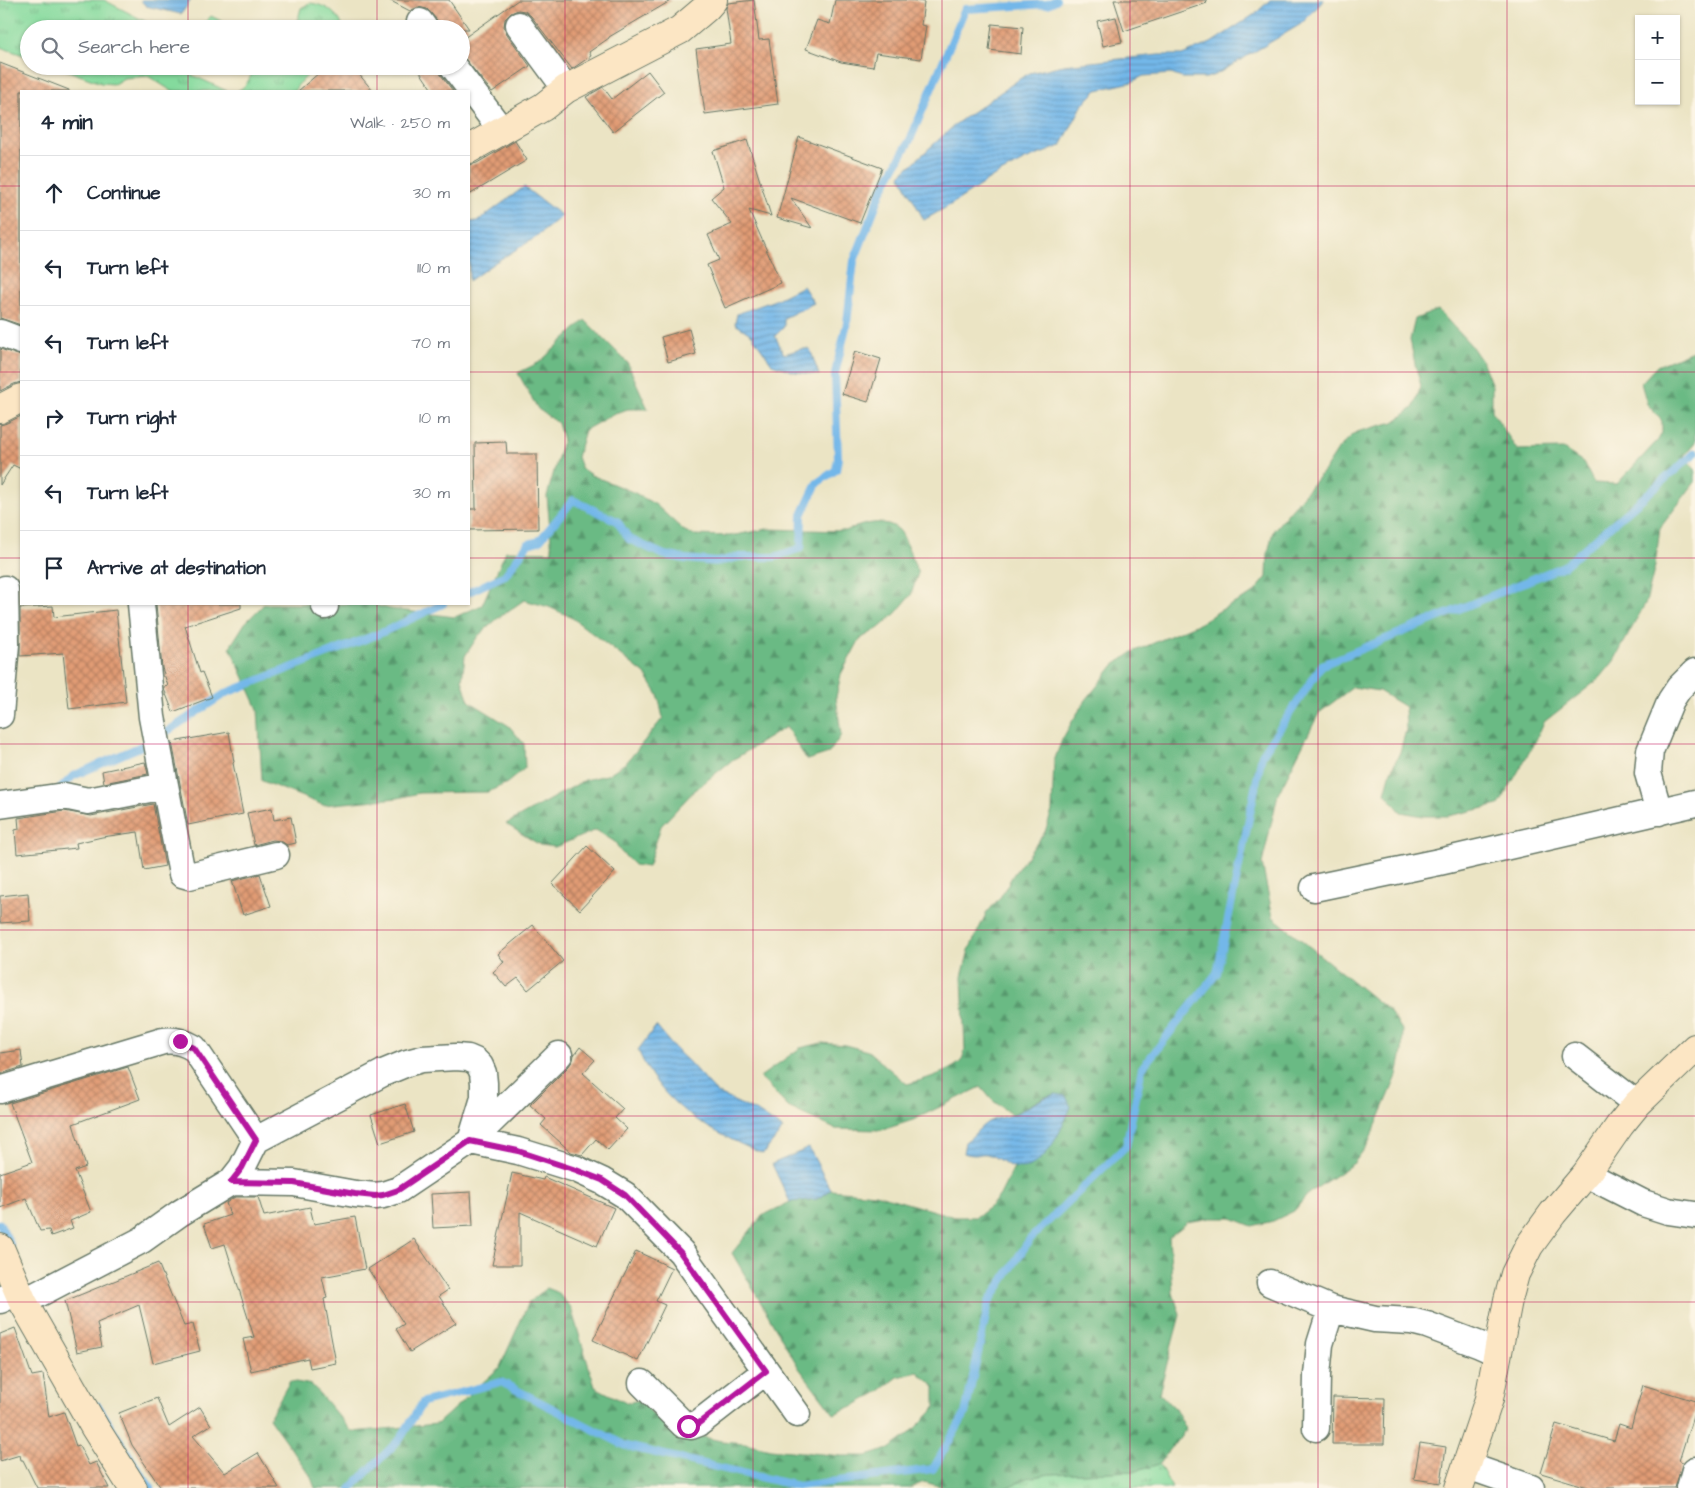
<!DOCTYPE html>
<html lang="en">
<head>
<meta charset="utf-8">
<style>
  :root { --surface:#fff; --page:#f6f6f7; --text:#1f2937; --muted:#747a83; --line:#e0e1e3 }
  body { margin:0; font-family:"Architects Daughter",sans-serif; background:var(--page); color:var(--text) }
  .controls { position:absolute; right:15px; top:15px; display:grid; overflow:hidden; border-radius:0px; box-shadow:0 1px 4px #0004 }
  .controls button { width:45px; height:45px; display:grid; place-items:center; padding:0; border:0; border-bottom:1px solid var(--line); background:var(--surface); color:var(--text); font:25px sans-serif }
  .stop { position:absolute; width:15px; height:15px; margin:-11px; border:4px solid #b5179e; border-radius:50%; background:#fff }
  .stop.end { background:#b5179e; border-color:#fff; box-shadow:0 1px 5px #0008 }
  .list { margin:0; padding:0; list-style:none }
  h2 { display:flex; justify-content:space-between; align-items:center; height:65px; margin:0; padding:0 20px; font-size:21px }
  h2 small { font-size:16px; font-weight:400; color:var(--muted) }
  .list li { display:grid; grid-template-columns:32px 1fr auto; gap:15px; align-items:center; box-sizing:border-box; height:75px; padding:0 20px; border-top:1px solid var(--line) }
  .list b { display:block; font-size:19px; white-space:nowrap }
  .list em { font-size:16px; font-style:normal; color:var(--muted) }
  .icon { flex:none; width:28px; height:28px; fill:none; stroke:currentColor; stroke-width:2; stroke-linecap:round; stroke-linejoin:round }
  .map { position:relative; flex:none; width:1695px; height:1488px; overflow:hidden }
  .search { position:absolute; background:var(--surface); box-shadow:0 1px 4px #0004; left:20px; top:20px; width:450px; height:55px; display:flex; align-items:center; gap:12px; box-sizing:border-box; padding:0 18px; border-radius:28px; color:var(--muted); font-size:19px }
  .panel { position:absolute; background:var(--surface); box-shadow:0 1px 4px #0004; left:20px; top:90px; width:450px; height:515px; border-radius:0px }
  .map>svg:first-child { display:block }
  .grass { fill:url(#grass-tufts); stroke:#528c68 }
  .forest { fill:url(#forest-firs); stroke:#457c5c }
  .water { fill:url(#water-rules); stroke:#497a8e }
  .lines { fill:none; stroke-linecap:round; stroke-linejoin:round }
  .stream { stroke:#73b7e9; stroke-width:8 }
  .building { fill:url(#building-cross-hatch) }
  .street-casing { stroke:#676; stroke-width:29 }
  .secondary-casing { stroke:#676; stroke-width:30 }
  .street { stroke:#fff; stroke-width:26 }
  .secondary { stroke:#fce6c4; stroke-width:28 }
  .route { stroke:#b5179e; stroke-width:6 }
  .grid { fill:none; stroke:#c2185b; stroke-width:1; stroke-opacity:0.55 }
</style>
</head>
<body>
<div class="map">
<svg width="1695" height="1488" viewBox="0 0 1695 1488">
  <defs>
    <pattern id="grass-tufts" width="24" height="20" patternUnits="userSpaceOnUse" patternTransform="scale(1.25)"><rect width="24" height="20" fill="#84da9d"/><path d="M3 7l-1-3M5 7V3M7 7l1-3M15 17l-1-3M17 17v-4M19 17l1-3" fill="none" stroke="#6bb281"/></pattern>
    <pattern id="forest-firs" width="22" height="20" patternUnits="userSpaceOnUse" patternTransform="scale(1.25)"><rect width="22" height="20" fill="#6bba84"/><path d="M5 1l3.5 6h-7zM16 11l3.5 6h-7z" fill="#57986d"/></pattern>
    <pattern id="water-rules" width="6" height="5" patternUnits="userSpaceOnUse" patternTransform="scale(1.25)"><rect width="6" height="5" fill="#73b7e9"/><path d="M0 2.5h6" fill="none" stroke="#5e96be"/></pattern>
    <pattern id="building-cross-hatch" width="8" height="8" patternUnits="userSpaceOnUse" patternTransform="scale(1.25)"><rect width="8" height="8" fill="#e19b75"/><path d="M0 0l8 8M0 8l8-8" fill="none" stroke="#b68061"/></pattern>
  </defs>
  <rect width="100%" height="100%" fill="#fcf5e5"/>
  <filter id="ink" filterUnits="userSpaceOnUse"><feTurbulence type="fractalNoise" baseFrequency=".02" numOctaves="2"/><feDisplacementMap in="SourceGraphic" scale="10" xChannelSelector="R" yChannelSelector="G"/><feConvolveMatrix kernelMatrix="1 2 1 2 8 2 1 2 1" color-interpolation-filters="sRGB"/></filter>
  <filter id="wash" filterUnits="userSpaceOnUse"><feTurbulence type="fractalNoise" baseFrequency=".0096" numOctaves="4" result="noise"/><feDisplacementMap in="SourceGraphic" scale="20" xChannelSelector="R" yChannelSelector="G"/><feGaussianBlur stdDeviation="1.12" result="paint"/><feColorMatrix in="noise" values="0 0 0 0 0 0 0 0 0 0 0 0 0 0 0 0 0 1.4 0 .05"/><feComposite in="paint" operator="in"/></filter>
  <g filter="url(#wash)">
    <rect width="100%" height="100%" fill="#ebe4c4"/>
    <path class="grass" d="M 0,0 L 104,0 L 160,29 L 29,29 L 29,57 L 0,47 Z
      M 310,3 C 327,5 336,13 344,27 L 343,29 L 285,29 L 298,19 L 301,8 Z
      M 211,16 L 227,24 L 225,29 L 177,29 L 203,24 Z
      M 55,66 L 193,66 L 190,74 L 227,91 L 172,91 L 148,76 L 124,78 L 114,84 L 101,83 Z
      M 255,66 L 317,66 L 298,85 L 294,91 L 237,91 C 248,86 250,77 255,66 Z
      M 1159,1464 L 1172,1488 L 1006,1488 L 1027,1478 L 1050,1474 L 1137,1471 Z"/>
    <path class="forest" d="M 1438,310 L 1470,344 L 1483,363 L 1492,386 L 1492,411 L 1517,450 L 1563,449 L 1583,462 L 1594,483 L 1617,484 L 1658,440 L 1662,433 L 1662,421 L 1647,404 L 1641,383 L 1657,366 L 1695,350 L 1695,443 L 1684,456 L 1695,469 L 1695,482 L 1660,528 L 1655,566 L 1646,602 L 1614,661 L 1600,678 L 1544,722 L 1535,742 L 1499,805 L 1448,816 L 1423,816 L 1401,812 L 1385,793 L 1391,771 L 1400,752 L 1406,730 L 1405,707 L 1379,691 L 1353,687 L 1319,713 L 1278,794 L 1262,864 L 1273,917 L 1389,1011 L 1403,1031 L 1402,1052 L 1397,1076 L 1368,1144 L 1354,1163 L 1309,1193 L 1294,1211 L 1273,1221 L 1252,1226 L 1232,1218 L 1210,1218 L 1188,1222 L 1169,1237 L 1173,1293 L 1180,1315 L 1159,1393 L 1175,1408 L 1186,1429 L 1159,1464 L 1137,1471 L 1050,1474 L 1027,1478 L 1006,1488 L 947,1488 L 924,1482 L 909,1488 L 315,1488 L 310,1475 L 269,1418 L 290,1381 L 312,1385 L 352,1432 L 437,1424 L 500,1367 L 529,1302 L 547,1288 L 557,1292 L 571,1308 L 595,1387 L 626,1403 L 640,1400 L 654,1415 L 699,1436 L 721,1441 L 745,1443 L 770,1449 L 842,1456 L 867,1456 L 889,1449 L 907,1436 L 935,1408 L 935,1387 L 918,1372 L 898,1377 L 880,1391 L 857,1404 L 834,1414 L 799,1368 L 732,1253 L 762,1216 L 790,1202 L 817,1199 L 831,1190 L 875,1194 L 955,1217 L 976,1217 L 991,1206 L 1000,1195 L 1014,1167 L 1025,1167 L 1056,1094 L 1044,1097 L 1012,1115 L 992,1100 L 981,1087 L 913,1120 L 882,1130 L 835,1129 L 788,1107 L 760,1077 L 800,1048 L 822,1043 L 845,1045 L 868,1051 L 907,1084 C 920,1081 953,1071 961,1061 C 963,1058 964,1053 965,1050 L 962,977 L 969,950 L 986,914 L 1001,896 L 1013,875 L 1045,832 L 1052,811 L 1054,761 L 1062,740 L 1073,720 L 1086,700 L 1114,665 L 1133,652 L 1200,623 L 1221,610 L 1253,594 L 1267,577 L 1268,553 L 1273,531 L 1326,468 L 1339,448 L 1356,432 L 1394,422 L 1413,408 L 1421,386 L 1415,364 L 1410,340 L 1415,319 Z
      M 585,320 L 627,362 L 648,409 L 628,409 L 615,413 L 585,430 L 577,457 L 581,468 L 591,475 L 635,493 L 656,505 L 683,530 L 693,535 L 730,536 L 767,529 L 846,531 C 861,524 885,517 899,530 C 905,536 914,564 918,573 L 911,595 L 896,613 L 879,628 L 860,639 L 841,674 L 836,697 L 841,735 L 829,753 L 807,760 L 786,727 L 731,761 L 694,791 L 661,826 L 648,867 L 634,865 L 621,852 L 615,842 L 596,830 L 555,847 L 540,845 L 506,824 L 585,780 L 607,775 L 627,762 L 663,718 L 658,695 L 645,674 L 571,617 L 549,607 L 524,600 L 497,619 L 478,636 L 465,656 L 462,680 L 469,701 L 509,726 L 524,744 L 525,768 L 507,783 L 488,792 L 419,793 L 398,798 L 323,805 L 262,781 L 258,709 L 230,647 L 245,623 L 264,604 L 371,604 L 390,609 L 455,617 L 482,605 L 506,551 L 552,552 L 547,496 L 563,440 L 558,423 L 538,409 L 518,373 L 540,362 Z"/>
    <path class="water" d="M 140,0 L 191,0 L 181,14 L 146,6 Z
      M 1270,0 L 1324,0 L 1301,24 L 1217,74 L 1206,78 L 1182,78 L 1171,74 L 1143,76 L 1132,82 L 1097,90 L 1083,104 L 1061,146 L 1025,160 L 993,177 L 952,204 L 924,220 L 900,175 L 957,123 L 1021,78 L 1030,73 L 1063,65 L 1159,55 L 1182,55 L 1211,43 L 1255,14 Z
      M 524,187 L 562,216 L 535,238 L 494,263 L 469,281 L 469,222 L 478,221 Z
      M 803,286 L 814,303 L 784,318 L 784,327 L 775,336 L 784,354 L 801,349 L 810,349 L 819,375 L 795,372 L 772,364 L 752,335 L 735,324 L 737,314 L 775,300 Z
      M 656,1026 L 675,1049 L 688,1061 L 717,1093 L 759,1113 L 783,1129 L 763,1154 C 710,1131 662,1107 638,1050 Z
      M 1056,1094 L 1066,1096 L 1071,1107 C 1062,1127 1044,1175 1014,1167 C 1004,1165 997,1156 986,1154 C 982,1153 979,1155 975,1155 C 971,1155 967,1154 963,1153 L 965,1142 C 974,1137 979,1127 988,1122 C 995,1118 1006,1117 1014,1114 C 1029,1108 1040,1098 1056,1094 Z
      M 809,1148 L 831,1190 L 817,1199 L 790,1202 L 772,1164 Z"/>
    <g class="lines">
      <path class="stream" d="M 469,592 L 505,575 L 528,544 L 539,541 L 573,500 L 617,521 L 629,539 L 664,555 L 685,559 L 717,562 L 739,557 L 775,557 L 801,548 L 802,515 L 817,483 L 836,470 L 838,458 L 835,374 L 847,323 L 854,261 L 882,190 L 910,140 L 965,9 L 1048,4 L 1056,0
        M 59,790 L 73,776 L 151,742 L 226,693 L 381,633 L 443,604
        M 0,1224 L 10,1244
        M 98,1406 L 140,1473 L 151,1488
        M 351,1488 L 400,1439 L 423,1402 L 501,1382 L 626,1446 L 798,1486 L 933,1469 L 965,1414 L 989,1302 L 1030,1239 L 1126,1146 L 1142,1068 L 1217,973 L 1262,755 L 1322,665 L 1564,566 L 1695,453"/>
    </g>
    <g id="blocks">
      <path class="building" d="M 389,0 L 449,0 L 469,29 L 440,29 L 437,20 L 427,9 L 418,7 L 410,11 Z
        M 518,0 L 672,0 L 609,37 L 609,38 L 589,52 L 591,56 L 572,69 L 531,16 L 525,11 L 518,10 L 511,13 L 505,19 L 504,27 L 507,34 L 530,66 L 492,92 L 461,54 L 461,40 Z
        M 754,0 L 759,40 L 769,39 L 778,104 L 705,114 L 696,49 L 731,44 L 726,8 L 728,3 Z
        M 835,0 L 909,0 L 924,2 L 921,25 L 926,26 L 921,59 L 876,53 L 873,67 L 841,62 L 806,49 L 817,20 L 830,24 Z
        M 1114,0 L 1206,0 L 1207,3 L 1124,31 Z
        M 1116,17 L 1122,42 L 1103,46 L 1097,21 Z
        M 992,24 L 1023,27 L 1021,54 L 989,50 Z
        M 0,63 L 69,90 L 69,91 L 21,91 L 21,325 L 0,318 Z
        M 327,66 L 352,66 L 373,91 L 298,91 Z
        M 416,66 L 438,66 L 441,75 L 453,91 L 433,91 Z
        M 648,71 L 664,92 L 613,132 L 586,97 L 603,87 L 612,99 Z
        M 799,137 L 882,168 L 860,223 L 791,198 L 812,228 L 777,218 Z
        M 747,140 L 771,216 L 749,210 L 781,283 L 725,308 L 707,265 L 719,260 L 708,235 L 732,224 L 711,198 L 724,187 L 713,151 Z
        M 515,141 L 527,160 L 469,195 L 469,165 L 477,163 Z
        M 689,329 L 696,354 L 668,362 L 661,337 Z
        M 0,349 L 21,356 L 21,382 L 14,384 L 0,391 Z
        M 855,351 L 881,359 L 868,402 L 842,394 Z
        M 21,416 L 21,469 L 13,465 L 0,485 L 0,425 L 7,423 Z
        M 506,442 L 507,454 L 537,454 L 538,529 L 469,530 L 469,509 L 476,509 L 475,443 Z
        M 156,604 L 241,604 L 241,608 L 185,626 L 200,673 L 202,672 L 212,697 L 173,712 L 164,689 L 164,687 L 168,686 L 162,668 Z
        M 53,606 L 54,617 L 116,610 L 126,702 L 69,709 L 63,653 L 20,656 L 20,608 Z
        M 229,732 L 234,762 L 233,763 L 243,814 L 188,825 L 172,742 Z
        M 145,762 L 148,774 L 104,783 L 102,771 Z
        M 153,804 L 165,866 L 144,870 L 138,832 L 102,837 L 76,843 L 77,848 L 17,854 L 15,830 L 19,829 L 18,818 L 64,811 L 91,816 Z
        M 272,808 L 274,820 L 291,817 L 296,843 L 287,845 L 281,841 L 273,840 L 254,845 L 247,813 Z
        M 587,846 L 615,872 L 580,910 L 552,884 Z
        M 260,874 L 271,906 L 243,915 L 232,881 Z
        M 28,893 L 30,921 L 0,923 L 0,896 Z
        M 533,925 L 563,961 L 528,990 L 518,978 L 506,987 L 493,972 L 504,962 L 498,954 Z
        M 580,1047 L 595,1060 L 583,1073 L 623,1109 L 615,1118 L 627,1129 L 608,1150 L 596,1139 L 582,1155 L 571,1152 L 541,1125 L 546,1119 L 530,1105 L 569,1066 L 573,1060 L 574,1055 Z
        M 21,1050 L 23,1067 L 0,1074 L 0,1053 Z
        M 128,1067 L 140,1099 L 73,1124 L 86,1167 L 75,1171 L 91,1212 L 70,1221 L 73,1228 L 51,1236 L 49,1230 L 40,1231 L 26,1198 L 0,1208 L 0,1173 L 32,1162 L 10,1103 Z
        M 405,1104 L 414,1132 L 380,1143 L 371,1115 Z
        M 512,1173 L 543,1180 L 544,1177 L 614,1208 L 597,1246 L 520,1212 L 520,1265 L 492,1265 Z
        M 471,1192 L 473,1226 L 433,1228 L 431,1194 Z
        M 235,1197 L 258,1197 L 264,1216 L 310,1207 L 314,1224 L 355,1217 L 365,1269 L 322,1277 L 327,1298 L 324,1299 L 336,1363 L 310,1368 L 308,1358 L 251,1371 L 243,1339 L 254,1337 L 242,1299 L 225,1244 L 212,1248 L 204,1224 L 230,1215 L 226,1203 Z
        M 414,1239 L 448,1290 L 439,1296 L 456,1323 L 410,1352 L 396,1329 L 404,1324 L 368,1269 Z
        M 636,1251 L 672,1268 L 656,1301 L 665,1305 L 638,1361 L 593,1340 Z
        M 158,1263 L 184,1326 L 193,1324 L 200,1351 L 153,1363 L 139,1305 L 97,1323 L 102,1347 L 77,1352 L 65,1301 Z
        M 15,1328 L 32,1376 L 43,1374 L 49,1417 L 64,1412 L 76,1446 L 79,1445 L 89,1465 L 96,1462 L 109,1488 L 37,1488 L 23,1460 L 21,1460 L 20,1455 L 0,1461 L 0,1334 Z
        M 1643,1385 L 1695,1401 L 1695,1410 L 1679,1461 L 1683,1462 L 1675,1488 L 1591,1488 L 1541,1473 L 1556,1424 L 1614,1441 L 1619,1424 L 1631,1428 Z
        M 1333,1397 L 1385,1398 L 1384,1444 L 1332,1444 Z
        M 157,1398 L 169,1427 L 200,1407 L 211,1425 L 193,1436 L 225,1473 L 258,1453 L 279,1488 L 161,1488 L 132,1445 L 119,1413 Z
        M 1420,1443 L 1446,1447 L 1441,1483 L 1414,1479 Z"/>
    </g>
  </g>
  <g filter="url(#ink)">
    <use href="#blocks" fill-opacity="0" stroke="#676" stroke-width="1"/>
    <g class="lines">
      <g class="street-casing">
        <path id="street" d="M 420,22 L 425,29
          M 519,25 L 566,89
          M 453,66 L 502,131
          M 0,333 L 21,341
          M 141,604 L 152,717 L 182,874 L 189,876 L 276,855
          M 325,604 L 325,606
          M 0,715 L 6,644 L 5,589
          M 0,805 L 64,796 L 88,801 L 165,786
          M 1659,812 L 1648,773 L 1650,751 L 1671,700 L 1679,688 L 1695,672
          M 1314,888 L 1439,862 L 1695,803
          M 1575,1056 L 1637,1104
          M 0,1090 L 163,1041 C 175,1039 184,1042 194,1048 L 256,1140
          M 473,1139 L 559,1055
          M 1586,1174 L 1643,1203 L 1668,1211 L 1695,1215
          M 231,1182 L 294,1183 L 355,1194 L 375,1196 L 383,1195 L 398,1190 L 471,1141 L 518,1151 L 576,1169 L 602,1181 L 625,1195 L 681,1252 L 797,1414
          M 1270,1283 L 1331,1309 L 1375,1319 L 1411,1321 L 1427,1325 L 1480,1345 L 1498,1353
          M 0,1300 L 18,1292
          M 23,1302 L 142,1240 L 180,1213 L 231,1182 L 242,1168 L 256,1140 L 383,1073 L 407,1063 L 422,1059 L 456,1057 L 468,1058 L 475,1061 L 480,1066 L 483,1073 L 484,1083 L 484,1098 L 471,1141
          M 642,1383 L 684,1425 L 691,1426 L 699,1423 L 766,1371
          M 1316,1428 L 1317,1375 L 1320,1344 L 1331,1309
          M 1468,1466 L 1531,1488
          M 1690,1488 L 1695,1470"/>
      </g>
      <g class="secondary-casing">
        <path id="secondary" d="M 469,149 L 543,107 L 566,89 L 680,30 L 706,8 L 713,0
          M 0,409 L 21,398
          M 0,1248 L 23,1302 L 95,1428 L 133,1488
          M 1459,1488 L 1489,1399 L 1508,1300 L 1515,1274 L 1529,1246 L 1553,1213 L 1586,1174 L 1620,1125 L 1637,1104 L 1695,1048"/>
      </g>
      <use href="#street" class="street"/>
      <use href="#secondary" class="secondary"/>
    </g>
  </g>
  <g class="lines" filter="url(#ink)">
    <path class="route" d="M 180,1041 L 194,1048 L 256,1140 L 242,1168 L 231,1182 L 294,1183 L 355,1194 L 375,1196 L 383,1195 L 398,1190 L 470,1141 L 518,1151 L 576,1170 L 602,1180 L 625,1195 L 680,1252 L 766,1371 L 699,1423 L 688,1426"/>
  </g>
  <path class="grid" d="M 188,0 L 188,29M 377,0 L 377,29M 565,0 L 565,1488M 753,0 L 753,1488M 942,0 L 942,1488M 1130,0 L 1130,1488M 1318,0 L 1318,1488M 1507,0 L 1507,1488M 188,66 L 188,91M 377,66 L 377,91M 0,186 L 21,186M 469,186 L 1695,186M 0,372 L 21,372M 469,372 L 1695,372M 0,558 L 21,558M 469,558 L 1695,558M 188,604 L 188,1488M 377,604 L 377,1488M 0,744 L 1695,744M 0,930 L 1695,930M 0,1116 L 1695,1116M 0,1302 L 1695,1302"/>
</svg>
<div class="controls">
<button>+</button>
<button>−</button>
</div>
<div class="stop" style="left:688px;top:1426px"></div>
<div class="stop end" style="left:180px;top:1041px"></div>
<div class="search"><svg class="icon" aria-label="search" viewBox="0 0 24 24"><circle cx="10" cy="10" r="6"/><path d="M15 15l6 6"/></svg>Search here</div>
<section class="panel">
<h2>4 min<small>Walk · 250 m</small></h2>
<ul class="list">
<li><svg class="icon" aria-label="ahead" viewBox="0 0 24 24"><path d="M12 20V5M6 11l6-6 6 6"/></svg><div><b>Continue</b></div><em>30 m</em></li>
<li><svg class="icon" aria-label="left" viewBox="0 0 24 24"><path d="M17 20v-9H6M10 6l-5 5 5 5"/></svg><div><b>Turn left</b></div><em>110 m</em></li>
<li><svg class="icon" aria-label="left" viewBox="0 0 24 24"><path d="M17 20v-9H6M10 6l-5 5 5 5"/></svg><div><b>Turn left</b></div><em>70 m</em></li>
<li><svg class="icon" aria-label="right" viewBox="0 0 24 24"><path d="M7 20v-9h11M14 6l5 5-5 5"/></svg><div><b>Turn right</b></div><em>10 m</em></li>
<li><svg class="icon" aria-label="left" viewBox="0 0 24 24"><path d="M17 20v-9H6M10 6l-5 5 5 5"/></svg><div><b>Turn left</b></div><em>30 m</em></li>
<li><svg class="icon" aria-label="arrive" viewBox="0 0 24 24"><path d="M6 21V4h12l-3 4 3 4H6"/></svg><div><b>Arrive at destination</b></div></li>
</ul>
</section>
</div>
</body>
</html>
